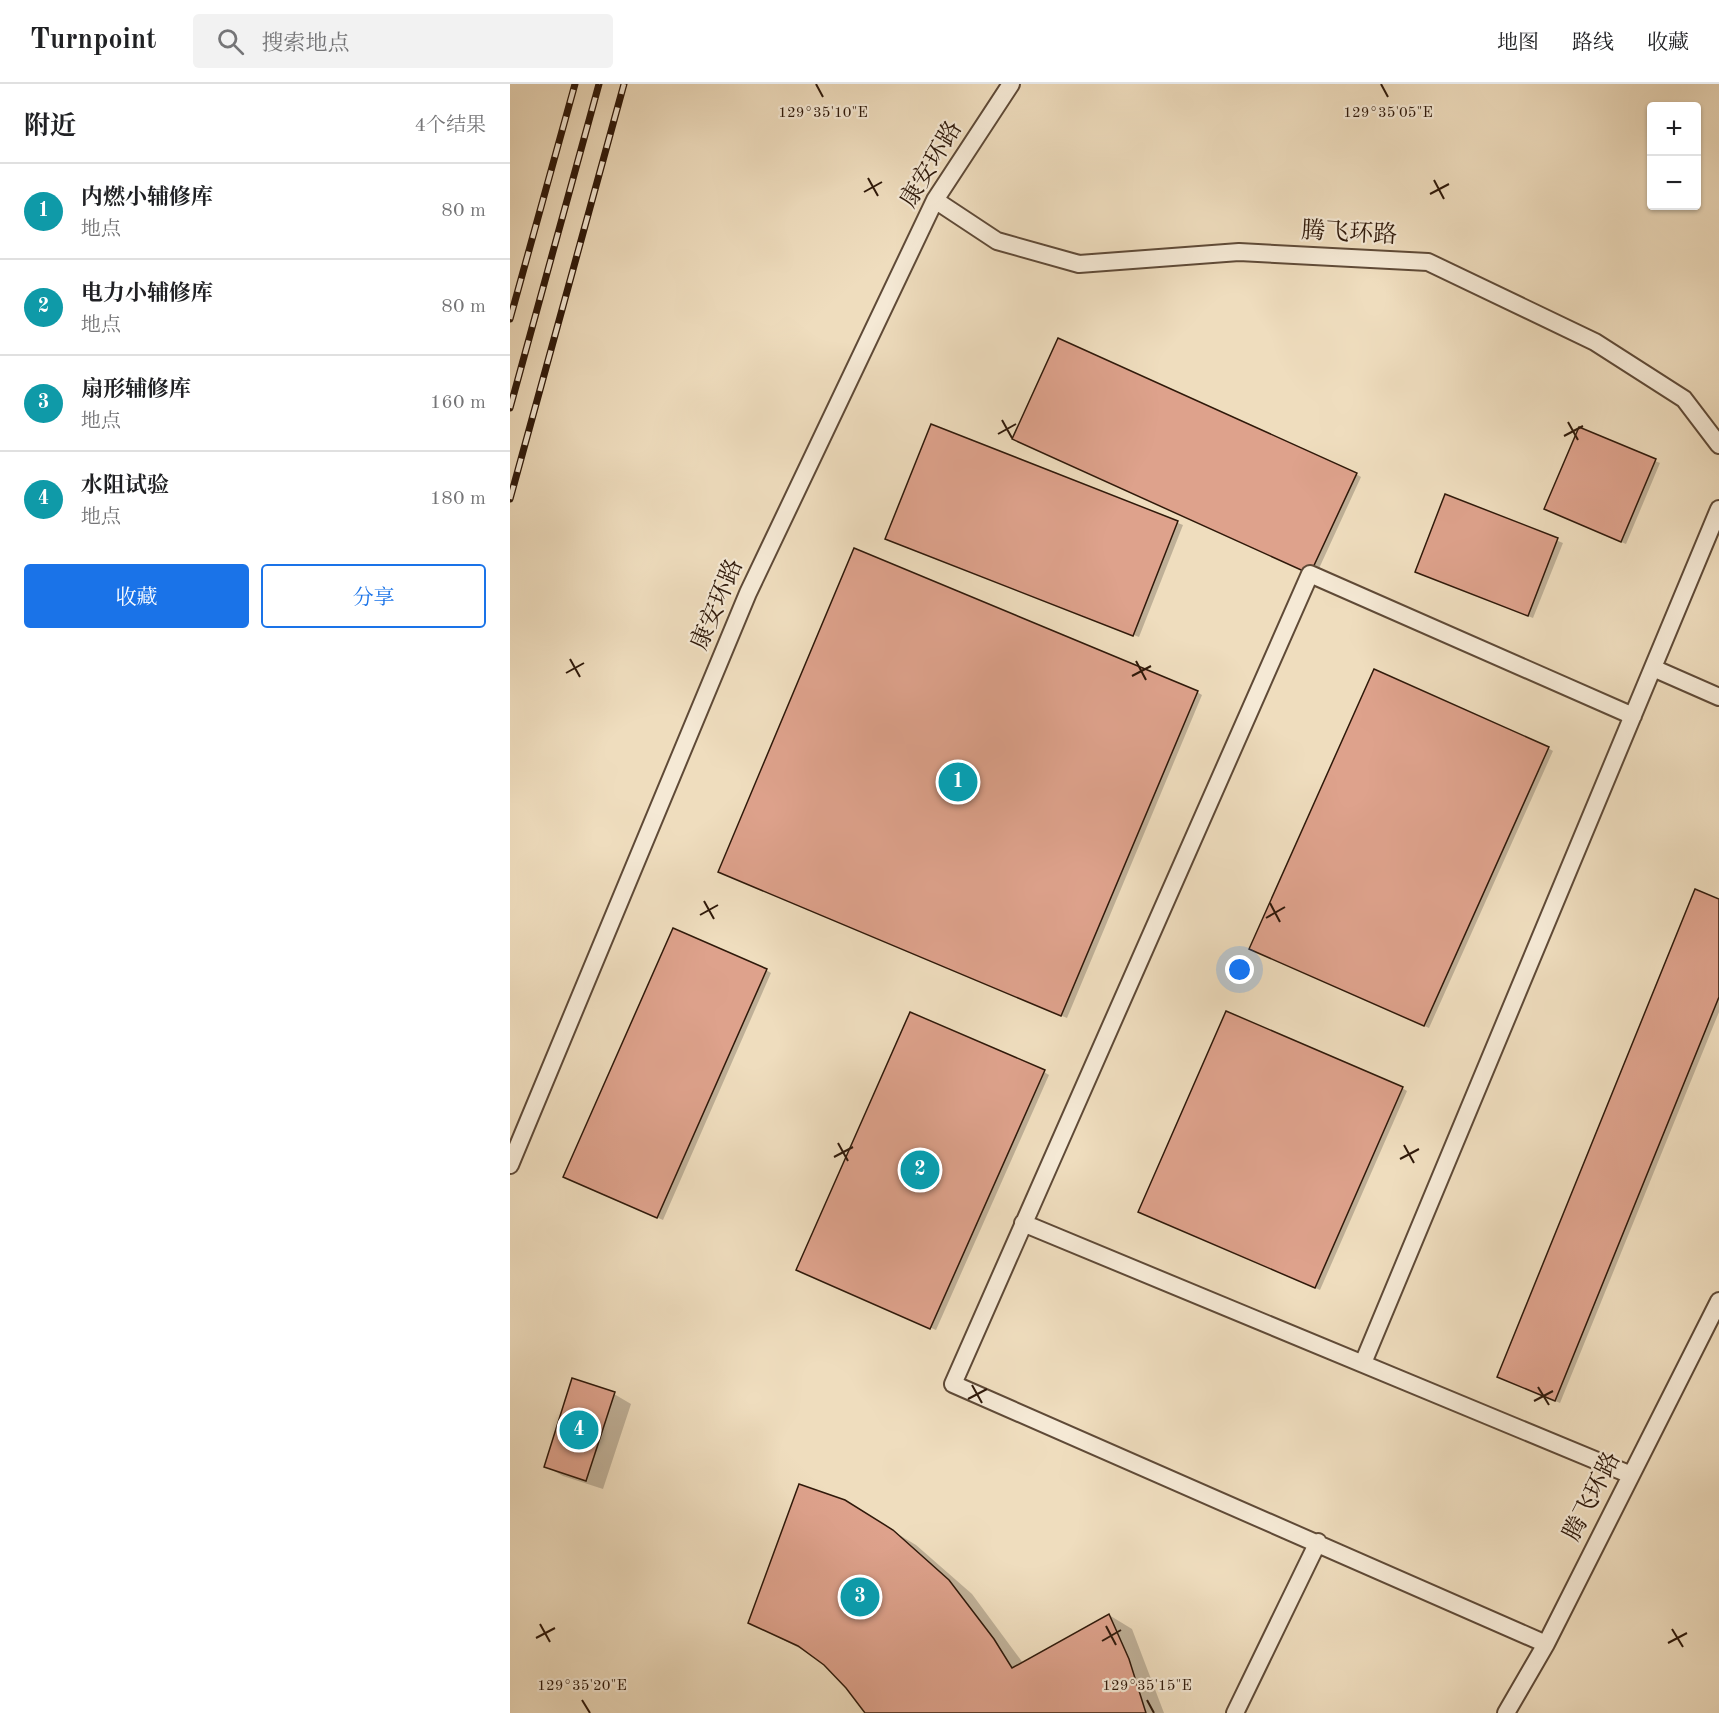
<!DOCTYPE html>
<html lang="zh">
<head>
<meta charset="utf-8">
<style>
  :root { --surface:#fff; --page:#f2f2f2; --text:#202124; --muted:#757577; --line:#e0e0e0; --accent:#1a73e8 }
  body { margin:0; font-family:"Old Standard TT","Noto Serif SC",serif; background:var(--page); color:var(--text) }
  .controls { position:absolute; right:18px; top:18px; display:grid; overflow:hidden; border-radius:6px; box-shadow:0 2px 4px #0004 }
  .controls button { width:54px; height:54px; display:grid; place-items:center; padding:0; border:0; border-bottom:2px solid var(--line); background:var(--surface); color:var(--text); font:30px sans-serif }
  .you { position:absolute; left:730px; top:886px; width:21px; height:21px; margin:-15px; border:4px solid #fff; border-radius:50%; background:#1a73e8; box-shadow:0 0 0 9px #1a73e833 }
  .badge { display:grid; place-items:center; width:39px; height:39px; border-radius:50%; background:var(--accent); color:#fff; font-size:20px; font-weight:700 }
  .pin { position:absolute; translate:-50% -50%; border:3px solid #fff; box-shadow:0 2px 6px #0006 }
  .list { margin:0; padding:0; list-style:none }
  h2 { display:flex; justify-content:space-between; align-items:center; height:78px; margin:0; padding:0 24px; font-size:26px }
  h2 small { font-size:20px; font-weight:400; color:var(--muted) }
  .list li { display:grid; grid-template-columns:39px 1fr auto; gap:18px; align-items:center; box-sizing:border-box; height:96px; padding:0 24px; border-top:2px solid var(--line) }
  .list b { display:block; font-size:22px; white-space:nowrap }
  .list p { margin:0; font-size:20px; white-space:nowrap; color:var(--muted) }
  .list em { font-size:20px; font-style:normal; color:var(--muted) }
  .actions { display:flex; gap:12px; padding:18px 24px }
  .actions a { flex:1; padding:14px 0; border:2px solid var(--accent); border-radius:6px; text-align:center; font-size:21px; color:var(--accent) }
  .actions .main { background:var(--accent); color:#fff }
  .icon { flex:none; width:33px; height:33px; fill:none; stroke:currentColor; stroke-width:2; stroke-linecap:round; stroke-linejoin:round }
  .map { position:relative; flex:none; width:1209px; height:1629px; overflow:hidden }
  header { display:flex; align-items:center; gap:36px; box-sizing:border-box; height:84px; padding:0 30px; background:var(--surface); border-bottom:2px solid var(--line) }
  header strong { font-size:28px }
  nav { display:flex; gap:33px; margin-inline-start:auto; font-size:21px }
  .search { width:420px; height:54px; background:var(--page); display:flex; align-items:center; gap:15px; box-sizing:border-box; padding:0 21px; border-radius:6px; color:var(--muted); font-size:22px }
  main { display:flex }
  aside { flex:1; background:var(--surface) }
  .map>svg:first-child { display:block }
  .shadow { fill:#0003 }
  .building { fill:#dea28c; stroke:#2f190a; stroke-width:1.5 }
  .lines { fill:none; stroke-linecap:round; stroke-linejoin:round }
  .lane-casing { stroke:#5f4a37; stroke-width:20 }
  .lane { stroke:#f5e9d5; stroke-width:16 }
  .rail-casing { stroke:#2f190a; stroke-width:7 }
  .rail { stroke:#f5e9d5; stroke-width:4.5; stroke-dasharray:14; stroke-linecap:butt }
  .ticks { fill:none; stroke:#2f190a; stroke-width:2 }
  .labels { text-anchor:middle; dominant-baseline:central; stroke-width:4.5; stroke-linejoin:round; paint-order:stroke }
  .street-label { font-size:24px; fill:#2f190a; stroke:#f5e9d5 }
  .ticks-label { font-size:15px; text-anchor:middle; fill:#2f190a; stroke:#f5e9d5; stroke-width:4.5; stroke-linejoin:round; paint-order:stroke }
</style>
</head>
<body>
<header>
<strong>Turnpoint</strong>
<div class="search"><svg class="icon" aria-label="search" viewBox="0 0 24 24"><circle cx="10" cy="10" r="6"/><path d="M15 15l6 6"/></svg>搜索地点</div>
<nav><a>地图</a><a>路线</a><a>收藏</a></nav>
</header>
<main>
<aside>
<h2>附近<small>4个结果</small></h2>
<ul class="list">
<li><span class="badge" style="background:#0f9aa8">1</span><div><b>内燃小辅修库</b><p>地点</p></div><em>80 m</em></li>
<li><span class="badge" style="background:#0f9aa8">2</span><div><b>电力小辅修库</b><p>地点</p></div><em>80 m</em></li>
<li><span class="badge" style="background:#0f9aa8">3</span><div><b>扇形辅修库</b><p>地点</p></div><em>160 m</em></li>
<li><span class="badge" style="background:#0f9aa8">4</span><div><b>水阻试验</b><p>地点</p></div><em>180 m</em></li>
</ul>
<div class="actions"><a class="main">收藏</a><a>分享</a></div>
</aside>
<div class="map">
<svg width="1209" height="1629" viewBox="0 0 1209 1629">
  <rect width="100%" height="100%" fill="#efddbe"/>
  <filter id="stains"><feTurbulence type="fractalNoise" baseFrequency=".00333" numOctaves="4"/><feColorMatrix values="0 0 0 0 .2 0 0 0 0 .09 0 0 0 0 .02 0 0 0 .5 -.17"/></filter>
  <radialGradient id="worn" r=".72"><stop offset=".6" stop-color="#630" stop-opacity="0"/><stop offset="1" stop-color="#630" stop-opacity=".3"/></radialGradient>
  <path class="shadow" d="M 422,342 L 673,441 L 629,553 L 382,458 Z
    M 504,354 L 846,390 L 851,393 L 806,491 Z
    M 1145,377 L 1150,379 L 1116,460 L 1041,428 Z
    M 936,412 L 1053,459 L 1023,534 L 912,490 Z
    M 687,608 L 692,611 L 557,934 L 215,791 Z
    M 1038,664 L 1043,667 L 919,944 L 746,868 Z
    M 1209,817 L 1209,928 L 1050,1319 L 988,1293 Z
    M 256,886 L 261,889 L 153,1136 L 60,1095 Z
    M 534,988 L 539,991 L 426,1246 L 293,1188 Z
    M 892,1004 L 897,1007 L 810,1206 L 635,1130 Z
    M 104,1310 L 121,1320 L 93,1405 L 53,1392 L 35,1382 Z
    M 358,1432 L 406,1461 L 462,1510 L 513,1579 L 599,1531 L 622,1545 L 654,1629 L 357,1629 L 338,1603 L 315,1580 L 299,1569 L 240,1539 Z"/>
  <path class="building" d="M 548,254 L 847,389 L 800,490 L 502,355 Z
    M 421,340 L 668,437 L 623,552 L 375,455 Z
    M 1069,343 L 1146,375 L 1111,458 L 1034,425 Z
    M 935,410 L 1048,454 L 1018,532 L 905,488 Z
    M 344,464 L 688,607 L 551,932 L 208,788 Z
    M 864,585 L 1039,663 L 914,942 L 739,865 Z
    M 1185,805 L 1209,815 L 1209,913 L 1045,1317 L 987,1293 Z
    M 163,844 L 257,885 L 147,1134 L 53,1093 Z
    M 716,927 L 893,1003 L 805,1204 L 628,1128 Z
    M 400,928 L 535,986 L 420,1245 L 286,1186 Z
    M 62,1294 L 105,1308 L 76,1397 L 34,1383 Z
    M 289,1400 L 335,1416 L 383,1446 L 439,1496 L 484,1555 L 502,1584 L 599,1530 L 619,1575 L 636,1629 L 355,1629 L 336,1604 L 314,1581 L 288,1562 L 238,1539 Z"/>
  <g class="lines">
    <g class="lane-casing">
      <path id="lane" d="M 425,116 L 487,157 L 569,180 L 729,168 L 918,178 L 1085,258 L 1174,315 L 1209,361
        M 1143,584 L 1209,613
        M 0,1081 L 238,509 L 425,116 L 501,0
        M 513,1139 L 1121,1391
        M 853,1279 L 1209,425
        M 1036,1560 L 443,1300 L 800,490 L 1123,632
        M 725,1629 L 808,1458
        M 996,1629 L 1036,1560 L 1209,1217"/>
    </g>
    <use href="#lane" class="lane"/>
    <g class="rail-casing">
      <path id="rail" d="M 0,235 L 65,0
        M 0,324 L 89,0
        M 0,415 L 114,0"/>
    </g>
    <use href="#rail" class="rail"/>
  </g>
  <path class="ticks" d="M 306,0 L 313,13M 871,0 L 878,13M 358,94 L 368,112M 924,96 L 934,115M 354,108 L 372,98M 920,110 L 939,100M 492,336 L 502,354M 1058,338 L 1068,356M 488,350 L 506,340M 1054,352 L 1073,342M 60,575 L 70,593M 626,577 L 636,596M 56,589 L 74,579M 622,592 L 641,582M 194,817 L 204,835M 760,819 L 770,838M 190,831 L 208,821M 756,834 L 775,823M 328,1059 L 338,1077M 894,1061 L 904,1079M 324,1073 L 343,1063M 890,1075 L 909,1065M 462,1301 L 472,1319M 1028,1303 L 1039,1321M 458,1315 L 477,1305M 1024,1317 L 1043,1307M 30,1540 L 40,1558M 596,1542 L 606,1561M 1162,1545 L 1173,1563M 26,1554 L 45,1544M 592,1557 L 611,1546M 1158,1559 L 1177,1549M 72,1616 L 80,1629M 637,1616 L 644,1629"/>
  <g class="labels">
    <g class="street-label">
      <text transform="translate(422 81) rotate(-59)">康安环路</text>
      <text transform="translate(839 150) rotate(3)">腾飞环路</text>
      <text transform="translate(208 521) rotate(-67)">康安环路</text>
      <text transform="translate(1083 1413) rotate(-63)">腾飞环路</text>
    </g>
  </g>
  <g class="ticks-label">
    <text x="313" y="33">129°35'10"E</text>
    <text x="878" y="33">129°35'05"E</text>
    <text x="72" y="1606">129°35'20"E</text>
    <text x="637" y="1606">129°35'15"E</text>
  </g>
  <rect width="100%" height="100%" filter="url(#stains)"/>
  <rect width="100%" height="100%" fill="url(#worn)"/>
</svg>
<div class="controls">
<button>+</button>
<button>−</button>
</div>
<div class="you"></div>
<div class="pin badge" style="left:448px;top:698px;background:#0f9aa8">1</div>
<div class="pin badge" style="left:410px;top:1086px;background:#0f9aa8">2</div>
<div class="pin badge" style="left:350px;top:1513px;background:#0f9aa8">3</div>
<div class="pin badge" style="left:69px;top:1346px;background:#0f9aa8">4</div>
</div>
</main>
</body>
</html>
